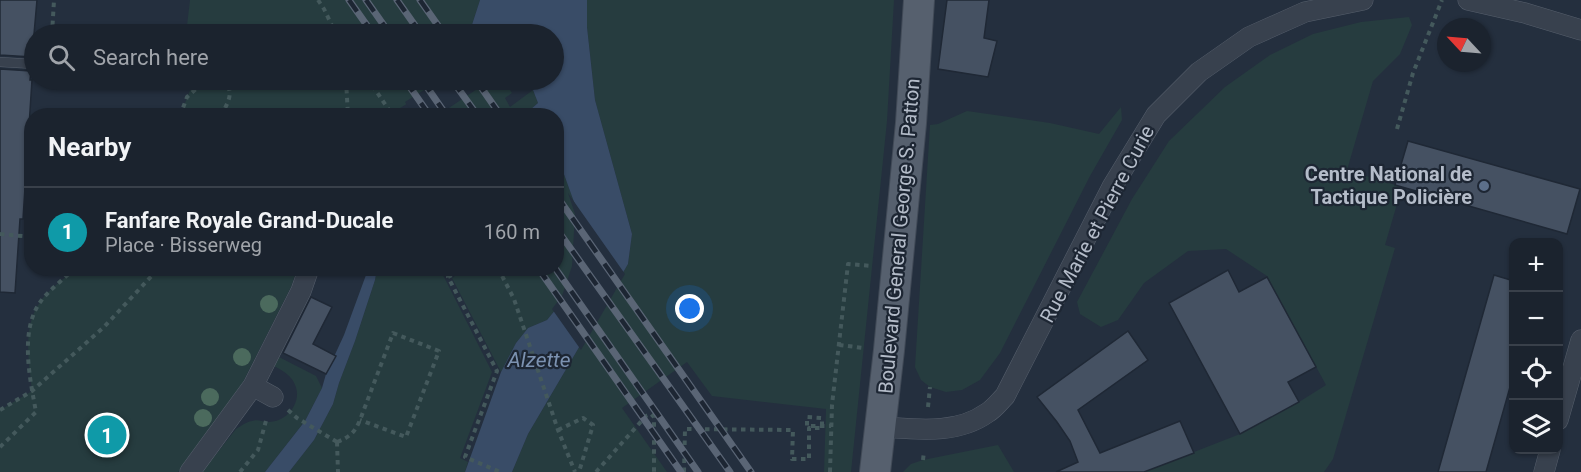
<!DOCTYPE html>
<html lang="en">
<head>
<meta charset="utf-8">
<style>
  :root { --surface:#1b232e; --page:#242b36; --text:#f1f3f6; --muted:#a0a4aa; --line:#39404a; --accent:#2563eb }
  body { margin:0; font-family:Roboto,sans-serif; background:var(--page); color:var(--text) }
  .controls { position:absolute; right:18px; bottom:18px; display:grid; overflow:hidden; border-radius:12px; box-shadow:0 2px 4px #0004 }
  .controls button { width:54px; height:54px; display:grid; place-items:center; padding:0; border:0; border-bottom:2px solid var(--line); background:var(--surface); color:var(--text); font:30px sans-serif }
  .compass { position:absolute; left:1437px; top:18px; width:54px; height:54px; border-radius:50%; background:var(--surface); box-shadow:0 2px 4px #0004; rotate:296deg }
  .you { position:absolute; left:690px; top:309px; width:21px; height:21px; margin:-15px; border:4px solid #fff; border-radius:50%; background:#1a73e8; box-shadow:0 0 0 9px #1a73e833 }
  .badge { display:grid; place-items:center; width:39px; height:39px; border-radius:50%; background:var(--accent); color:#fff; font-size:20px; font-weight:700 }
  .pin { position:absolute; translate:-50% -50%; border:3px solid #fff; box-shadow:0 2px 6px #0006 }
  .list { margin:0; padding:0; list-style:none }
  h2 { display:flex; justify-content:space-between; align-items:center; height:78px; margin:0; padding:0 24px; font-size:26px }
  h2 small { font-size:20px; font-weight:400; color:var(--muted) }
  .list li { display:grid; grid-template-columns:39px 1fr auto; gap:18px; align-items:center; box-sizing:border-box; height:90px; padding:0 24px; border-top:2px solid var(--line) }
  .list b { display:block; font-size:22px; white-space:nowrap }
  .list p { margin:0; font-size:20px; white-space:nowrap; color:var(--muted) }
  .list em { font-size:20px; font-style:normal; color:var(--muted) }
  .icon { flex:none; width:33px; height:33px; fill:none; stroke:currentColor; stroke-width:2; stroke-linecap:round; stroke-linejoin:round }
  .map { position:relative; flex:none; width:1581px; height:472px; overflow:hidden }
  .search { position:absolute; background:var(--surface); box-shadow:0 2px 4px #0004; left:24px; top:24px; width:540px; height:66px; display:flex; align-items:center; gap:15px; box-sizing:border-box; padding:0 21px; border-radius:33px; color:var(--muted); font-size:22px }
  .panel { position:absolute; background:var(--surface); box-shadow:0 2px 4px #0004; left:24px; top:108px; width:540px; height:168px; border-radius:24px }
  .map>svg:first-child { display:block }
  .green { fill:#263c3f }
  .water { fill:#394c67 }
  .pier { fill:#242f3e }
  .building { fill:#455162; stroke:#1f2835; stroke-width:1.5 }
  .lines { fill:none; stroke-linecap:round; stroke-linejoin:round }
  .service-casing { stroke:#565f6c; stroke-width:10 }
  .minor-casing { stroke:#565f6c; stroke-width:21 }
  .primary-casing { stroke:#414a57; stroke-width:32 }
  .path { stroke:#44595c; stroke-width:4; stroke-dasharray:4.5 4.5; stroke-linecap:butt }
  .service { stroke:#38414e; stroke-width:9 }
  .minor { stroke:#38414e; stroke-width:20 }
  .primary { stroke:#56606e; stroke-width:30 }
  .rail-casing { stroke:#5a6575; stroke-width:7 }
  .rail { stroke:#1d2633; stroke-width:4.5; stroke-dasharray:14; stroke-linecap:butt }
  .tree { fill:#4b6a5d }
  .service-dot { fill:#5c6f8a; stroke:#1d2633; stroke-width:2 }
  .labels { text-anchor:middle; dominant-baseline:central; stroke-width:4.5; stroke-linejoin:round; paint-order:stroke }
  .poi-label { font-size:20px; font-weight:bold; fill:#b4bcc9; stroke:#1d2633; text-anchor:end }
  .street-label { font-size:20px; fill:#b4bcc9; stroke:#1d2633 }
  .water-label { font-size:21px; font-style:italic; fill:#7c92b1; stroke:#1d2633 }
</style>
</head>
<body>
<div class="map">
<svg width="1581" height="472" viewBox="0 0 1581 472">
  <rect width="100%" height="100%" fill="#242f3e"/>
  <path class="green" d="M 190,0 L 480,0 L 469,34 L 186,34 Z
    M 587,0 L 894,0 L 887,121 L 851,472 L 824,472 L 826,409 L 712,396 L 687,362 L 622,408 L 667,472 L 512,472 L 528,434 L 628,264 L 632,234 L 595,100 L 587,27 Z
    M 1409,17 L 1412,25 L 1400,54 L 1373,81 L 1347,170 L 1402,187 L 1385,245 L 1395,248 L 1333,459 L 1324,472 L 1143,472 L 1240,434 L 1299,402 L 1326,385 L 1267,276 L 1226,249 L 1188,251 L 1144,283 L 1118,320 L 1101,327 L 1080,314 L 1077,302 L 1132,199 L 1169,141 L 1225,87 L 1270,55 L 1313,34 L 1361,22 Z
    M 194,80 L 445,80 L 389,115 L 180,116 Z
    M 485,80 L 504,80 L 512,93 L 505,98 L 510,107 L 533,90 L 538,103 L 531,109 L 535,115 L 431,116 Z
    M 1121,107 L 1122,120 L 1090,176 L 1000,353 L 980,380 L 962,390 L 946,392 L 930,387 L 921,380 L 915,367 L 930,125 L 938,124 L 967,111 L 1050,123 L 1099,134 Z
    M 557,155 L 578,213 L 574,266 L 565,298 L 547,320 L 528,328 L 516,343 L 501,372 L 452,278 L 456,275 L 459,269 L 556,268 Z
    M 75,269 L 297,269 L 291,287 L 243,382 L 189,460 L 178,472 L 0,472 L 0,410 L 32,391 C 29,361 22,328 40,302 C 47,291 65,278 75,269 Z
    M 377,269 L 440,269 L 492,372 L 460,458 L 468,462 L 465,472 L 289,472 L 314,440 L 333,404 L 339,383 L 355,341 L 375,280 Z
    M 277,356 L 316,376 L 322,388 L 305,421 L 265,472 L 202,472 L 236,429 C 241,426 246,422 252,421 C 258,419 262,422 267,422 C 283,423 298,409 297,392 C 295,377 284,371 272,365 Z
    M 998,445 L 1014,472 L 903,472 L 911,464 L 923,460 Z"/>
  <path class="water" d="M 480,0 L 587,0 L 587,27 L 595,100 L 632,234 L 628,264 L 528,434 L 512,472 L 465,472 L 501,372 L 516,343 L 528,328 L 547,320 L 565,298 L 574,266 L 578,213 L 557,155 L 556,116 L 535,115 L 531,109 L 538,103 L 533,90 L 535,88 L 529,80 L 554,80 L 554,34 L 469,34 Z
    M 367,269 L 377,269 L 375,280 L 355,341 L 339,383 L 333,404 L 314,440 L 289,472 L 265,472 L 305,421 L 322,388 L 326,374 L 344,335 L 366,275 Z"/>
  <path class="pier" d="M 440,80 L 488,80 L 486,83 L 437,116 L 414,115 L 405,102 Z
    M 568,193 L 625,274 L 581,350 L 552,309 L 562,296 L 572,266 L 575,214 Z"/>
  <path class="building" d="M 0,0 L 37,0 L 32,57 L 0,55 Z
    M 947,0 L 989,0 L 984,38 L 997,41 L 988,77 L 938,69 Z
    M 0,69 L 31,71 L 30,80 L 32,80 L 23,219 L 20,219 L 15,293 L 0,292 Z
    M 1408,141 L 1580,189 L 1567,234 L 1395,185 Z
    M 1228,270 L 1239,292 L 1267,277 L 1316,367 L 1288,382 L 1299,402 L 1240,434 L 1169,303 Z
    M 1494,275 L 1514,281 L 1514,373 L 1486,472 L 1438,472 Z
    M 311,297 L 332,307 L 313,344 L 336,356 L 326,374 L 283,353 Z
    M 1128,331 L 1148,360 L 1078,410 L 1100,453 L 1180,421 L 1194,453 L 1144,472 L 1056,472 L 1078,462 L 1070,441 L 1057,422 L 1037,397 Z"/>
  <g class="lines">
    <g class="service-casing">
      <path id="service" d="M 0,62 L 34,64"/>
    </g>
    <g class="minor-casing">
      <path id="minor" d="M 1468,0 L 1525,13 L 1581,30
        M 253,386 L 273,397
        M 1558,420 L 1581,340
        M 880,427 C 916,429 956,435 987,413 C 994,409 999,402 1005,396 L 1112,187 L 1156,115 L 1199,72 L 1249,37 L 1305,12 L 1363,0
        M 190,472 L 253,386 L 301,291 L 309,268
        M 1544,472 L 1550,450"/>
    </g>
    <g class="primary-casing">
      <path id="primary" d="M 875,472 L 889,350 L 911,123 L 919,0"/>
    </g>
    <path class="path" d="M 318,0 L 324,9 L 336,34
      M 52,34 L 54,0
      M 346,80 L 348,116
      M 366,80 L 370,82 L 393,116
      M 180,116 L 187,97 L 206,80
      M 221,116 C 228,102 236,91 222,80
      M 1397,129 L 1413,73 L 1442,0
      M 0,234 L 32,237
      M 190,268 L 213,271 L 215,268
      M 456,268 L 454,274 L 448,277 L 497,371 L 465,457 L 500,472
      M 498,268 L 514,299 L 558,430 L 575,472
      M 839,345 L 864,348
      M 928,407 L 930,387
      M 0,410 L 32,391 L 105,326 L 159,268
      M 288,410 L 297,418 L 337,442
      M 558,430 L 583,418 L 593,425 L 579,472
      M 337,442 C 350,437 355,432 360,420 L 393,333 L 439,351 L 406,437 L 360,420
      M 337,442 L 338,472
      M 0,447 L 36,412 C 30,379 19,330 41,301 C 48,291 65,278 75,268
      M 923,460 L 924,451
      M 240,472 L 258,450 L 267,417
      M 596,472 L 646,416 L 651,414 L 654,417 L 654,472
      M 684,472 L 685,429 L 793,430 L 792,459 L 809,459 L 809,428 L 822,428 L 822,418 L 807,417 L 807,426 L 831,426
      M 830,472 L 832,405 L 848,264 L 872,266"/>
    <use href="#service" class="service"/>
    <use href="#minor" class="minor"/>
    <use href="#primary" class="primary"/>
    <g class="rail-casing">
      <path id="rail" d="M 349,0 L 373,34
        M 366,0 L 390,34
        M 397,0 L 421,34
        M 420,0 L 444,34
        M 405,80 L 430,116
        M 422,80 L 447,116
        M 452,80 L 478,116
        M 476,80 L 501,116
        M 556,195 L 751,472
        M 556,228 L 730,472
        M 538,268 L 681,472
        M 555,268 L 698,472"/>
    </g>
    <use href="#rail" class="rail"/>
  </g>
  <g class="tree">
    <circle cx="269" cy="304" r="9"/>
    <circle cx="242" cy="357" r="9"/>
    <circle cx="210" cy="397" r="9"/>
    <circle cx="203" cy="418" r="9"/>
  </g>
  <circle class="service-dot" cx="1484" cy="186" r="6"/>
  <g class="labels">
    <g class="poi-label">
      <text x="1472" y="174">Centre National de<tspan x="1472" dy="23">Tactique Policière</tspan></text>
    </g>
    <g class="street-label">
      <text transform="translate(1097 224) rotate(-62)">Rue Marie et Pierre Curie</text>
      <text transform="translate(899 236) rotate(-85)">Boulevard General George S. Patton</text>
    </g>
    <g class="water-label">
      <text x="539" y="360">Alzette</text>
    </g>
  </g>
</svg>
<div class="controls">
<button>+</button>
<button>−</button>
<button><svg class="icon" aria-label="locate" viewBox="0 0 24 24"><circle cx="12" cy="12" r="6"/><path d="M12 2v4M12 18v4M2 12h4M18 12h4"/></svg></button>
<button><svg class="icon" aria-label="layers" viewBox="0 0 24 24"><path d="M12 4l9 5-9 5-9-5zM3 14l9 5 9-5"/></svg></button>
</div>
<svg class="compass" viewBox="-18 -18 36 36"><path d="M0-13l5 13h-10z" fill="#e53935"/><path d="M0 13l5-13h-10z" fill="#a0a4aa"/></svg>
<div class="you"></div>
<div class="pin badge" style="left:107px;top:435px;background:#0f9aa8">1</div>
<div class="search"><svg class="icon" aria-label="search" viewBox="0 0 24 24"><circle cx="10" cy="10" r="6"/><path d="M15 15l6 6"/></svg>Search here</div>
<section class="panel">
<h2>Nearby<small></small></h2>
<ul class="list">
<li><span class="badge" style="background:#0f9aa8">1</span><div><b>Fanfare Royale Grand-Ducale</b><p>Place · Bisserweg</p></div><em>160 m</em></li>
</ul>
</section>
</div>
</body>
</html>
